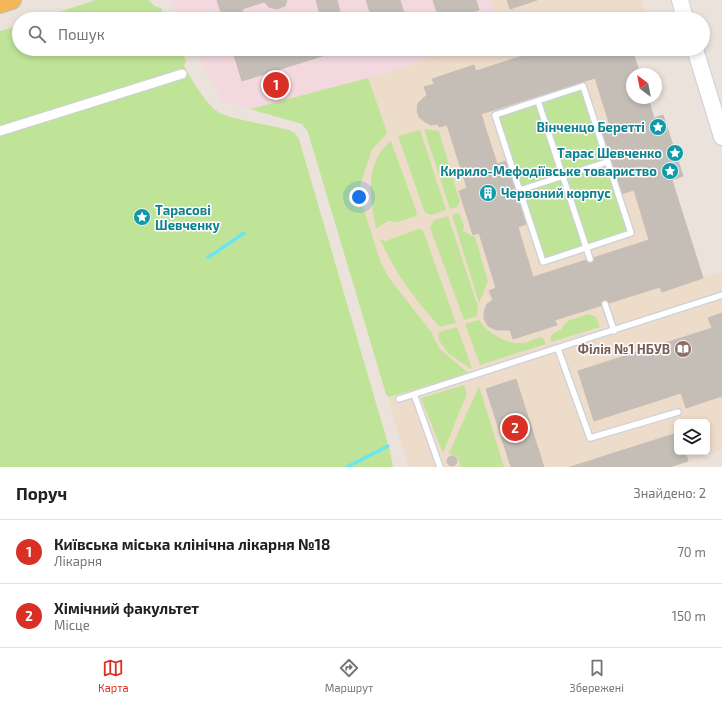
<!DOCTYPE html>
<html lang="uk">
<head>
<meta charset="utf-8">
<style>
  :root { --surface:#fff; --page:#f2f2f2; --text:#202124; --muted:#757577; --line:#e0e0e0; --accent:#d93025 }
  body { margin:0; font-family:"Exo 2",sans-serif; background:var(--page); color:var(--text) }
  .controls { position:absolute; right:12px; bottom:12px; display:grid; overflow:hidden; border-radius:6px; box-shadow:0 2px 6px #0003 }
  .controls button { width:36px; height:36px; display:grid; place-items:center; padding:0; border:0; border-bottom:1px solid var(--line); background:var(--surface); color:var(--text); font:20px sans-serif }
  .compass { position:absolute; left:626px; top:68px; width:36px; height:36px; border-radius:50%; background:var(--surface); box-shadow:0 2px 6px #0003; rotate:328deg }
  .you { position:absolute; left:359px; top:197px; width:14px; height:14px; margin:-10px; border:3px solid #fff; border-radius:50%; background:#1a73e8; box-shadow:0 0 0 6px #1a73e833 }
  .badge { display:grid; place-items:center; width:26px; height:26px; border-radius:50%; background:var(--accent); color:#fff; font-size:13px; font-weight:700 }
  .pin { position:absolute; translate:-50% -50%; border:2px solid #fff; box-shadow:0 1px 4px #0006 }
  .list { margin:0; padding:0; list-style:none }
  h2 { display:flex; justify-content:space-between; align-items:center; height:52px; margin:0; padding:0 16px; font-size:17px }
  h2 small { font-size:13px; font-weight:400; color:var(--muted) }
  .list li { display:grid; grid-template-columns:26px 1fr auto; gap:12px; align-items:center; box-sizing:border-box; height:64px; padding:0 16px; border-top:1px solid var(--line) }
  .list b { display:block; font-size:15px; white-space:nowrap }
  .list p { margin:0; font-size:13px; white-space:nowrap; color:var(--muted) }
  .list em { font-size:13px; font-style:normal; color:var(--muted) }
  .icon { flex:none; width:22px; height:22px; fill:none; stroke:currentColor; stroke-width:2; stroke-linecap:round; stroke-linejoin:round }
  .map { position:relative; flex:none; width:722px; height:467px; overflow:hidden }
  .search { position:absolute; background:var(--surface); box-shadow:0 2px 6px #0003; left:12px; right:12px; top:12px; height:44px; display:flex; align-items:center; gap:10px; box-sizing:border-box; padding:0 14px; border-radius:22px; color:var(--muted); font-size:15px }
  .sheet { height:180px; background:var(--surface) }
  nav { display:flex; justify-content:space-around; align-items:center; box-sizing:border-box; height:56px; border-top:1px solid var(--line); background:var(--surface); font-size:11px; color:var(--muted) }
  nav a { display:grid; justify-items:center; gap:2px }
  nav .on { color:var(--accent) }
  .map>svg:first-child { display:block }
  .education { fill:#eedccb; fill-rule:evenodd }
  .medical { fill:#f3d9df }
  .green { fill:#bfe497 }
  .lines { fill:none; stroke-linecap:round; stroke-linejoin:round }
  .stream { stroke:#6ce5f1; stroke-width:3.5 }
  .building { fill:#c4beb7; stroke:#c8beb5; fill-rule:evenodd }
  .service-casing { stroke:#cad0dc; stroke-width:8 }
  .pedestrian-casing { stroke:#cad0dc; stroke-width:11 }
  .secondary-casing { stroke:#cad0dc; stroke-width:18 }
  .primary-casing { stroke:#c3c3c3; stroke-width:20 }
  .service { stroke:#fff; stroke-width:5.5 }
  .pedestrian { stroke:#fff; stroke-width:9 }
  .secondary { stroke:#fff; stroke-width:16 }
  .primary { stroke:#f3b55a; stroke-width:18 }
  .labels { text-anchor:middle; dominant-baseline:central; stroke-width:3; stroke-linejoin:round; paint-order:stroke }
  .culture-label { font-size:13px; font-weight:bold; fill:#0d838f; stroke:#fff; text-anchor:end }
  .education-label { font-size:13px; font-weight:bold; fill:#785e54; stroke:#fff; text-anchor:end }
</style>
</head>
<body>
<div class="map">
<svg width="722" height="467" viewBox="0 0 722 467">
  <rect width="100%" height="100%" fill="#ece2dc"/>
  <path class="education" d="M 491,0 L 641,0 L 645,11 L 623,17 L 623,19 L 497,19 Z
    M 458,49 L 632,49 L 640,74 L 632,74 L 632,98 L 648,98 L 654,118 L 663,115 L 683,176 L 672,180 L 703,277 L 722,272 L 722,450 L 670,467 L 409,467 L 391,410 L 389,397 L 386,394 L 308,132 L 302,124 L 250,109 L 368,78 ZM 677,422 L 707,422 L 707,452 L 677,452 Z"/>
  <path class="medical" d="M 170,0 L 491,0 L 497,19 L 179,19 Z
    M 194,49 L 458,49 L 368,78 L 250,109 L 227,103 L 221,99 Z"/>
  <path class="green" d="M 96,0 L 149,0 L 154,6 L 161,8 L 166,19 L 37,19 Z
    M 19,25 L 19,49 L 181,49 L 186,61 L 184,66 C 191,79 207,106 220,113 C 234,120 271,125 289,130 L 295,133 L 299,139 L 390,451 L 393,467 L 0,467 L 0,31 Z
    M 368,78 L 387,132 L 384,137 L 372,149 L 360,186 L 364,209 L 380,261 L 389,278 L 432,333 L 439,348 L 468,373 L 389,397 L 386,394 L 308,132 L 302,124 L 250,109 Z
    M 581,90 L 627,231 L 545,258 L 499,117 Z
    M 424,129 L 439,131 L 460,202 L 457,207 L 450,209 Z
    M 420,130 L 446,210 L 431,215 L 425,213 L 398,136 Z
    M 391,141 L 417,213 L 416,216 L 397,222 L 389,221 L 376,228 C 370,199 364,162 391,141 Z
    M 457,213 L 459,213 L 464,226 L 463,231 L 475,237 L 488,281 L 479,303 L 452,215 Z
    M 448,216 L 478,307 L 477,316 L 464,320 L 430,228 L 434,220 Z
    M 418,229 L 423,230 L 456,323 L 440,327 C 415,300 395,273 380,239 L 386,241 Z
    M 589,314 L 596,317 L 600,327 L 551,342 L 550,337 L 554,333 L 561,330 L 564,324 L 570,320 Z
    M 479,320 C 487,332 504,343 519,343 C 525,344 534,339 540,337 L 544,339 L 546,344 L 480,365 L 465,324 Z
    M 457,327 L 472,368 L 471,369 L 448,353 L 438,339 L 439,332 Z
    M 464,385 L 467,393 L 443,453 L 421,398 Z
    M 479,386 L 504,467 L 461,467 L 457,457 L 449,453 Z"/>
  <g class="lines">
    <path class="stream" d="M 215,253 L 244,233
      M 208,257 L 213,254
      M 347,467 L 388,446"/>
  </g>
  <path class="building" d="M 217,0 L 287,0 L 285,6 L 277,9 L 269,7 L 264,2 L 242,9 L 246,19 L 223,19 Z
    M 316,0 L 337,0 L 342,19 L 321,19 Z
    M 366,0 L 400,0 L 406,19 L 372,19 Z
    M 433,0 L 476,0 L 479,10 L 451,19 L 439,19 Z
    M 507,0 L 537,0 L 510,9 Z
    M 232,49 L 345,49 L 242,81 Z
    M 544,49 L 632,49 L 640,74 L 632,74 L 632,98 L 648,98 L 654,118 L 663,115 L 683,176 L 672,180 L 703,278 L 662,292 L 660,287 L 555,320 L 557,325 L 513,339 L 510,330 L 496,330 L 488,326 L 484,319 L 484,312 L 487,304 L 493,300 L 489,291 L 496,288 L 479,233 L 473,235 L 459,191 L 467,188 L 447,125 L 439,127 L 438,124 L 431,125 L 425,122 L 419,117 L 417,110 L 418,103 L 427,95 L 424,87 L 434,84 L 432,79 L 474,65 L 476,71 ZM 595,78 L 611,129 L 601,132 L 621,194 L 634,190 L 649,240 L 533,277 L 518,227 L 526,224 L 506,161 L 497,164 L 481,114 Z
    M 722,313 L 722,396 L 686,408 L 681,393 L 594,421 L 578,371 L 712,328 L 708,318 Z
    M 516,379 L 544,467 L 511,467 L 486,389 Z
    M 677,433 L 677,452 L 685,452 L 688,461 L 670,467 L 570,467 Z
    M447 461a5 5 0 1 1 10 0a5 5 0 1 1-10 0Z"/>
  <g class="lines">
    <g class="service-casing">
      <path id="service" d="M 583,86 L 631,233 L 543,262 L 495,115 Z
        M 538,101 L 590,259
        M 520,190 L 607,162
        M 605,304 L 614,331
        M 558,349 L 590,438 L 678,412
        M 414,394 L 440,467
        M 399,399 L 722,295"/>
    </g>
    <g class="pedestrian-casing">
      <path id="pedestrian" d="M 0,131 L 182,74"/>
    </g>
    <g class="secondary-casing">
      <path id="secondary" d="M 680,0 L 685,19
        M 695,49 L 722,137"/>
    </g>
    <g class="primary-casing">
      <path id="primary" d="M 0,4 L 12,0"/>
    </g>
    <use href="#service" class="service"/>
    <use href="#pedestrian" class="pedestrian"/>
    <use href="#secondary" class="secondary"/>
    <use href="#primary" class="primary"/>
  </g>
  <defs>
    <g id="sight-disc" transform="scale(0.9)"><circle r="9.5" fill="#0f9aa8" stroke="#fff"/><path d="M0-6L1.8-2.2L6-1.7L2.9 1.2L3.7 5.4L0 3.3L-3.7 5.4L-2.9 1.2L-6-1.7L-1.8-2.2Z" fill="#fff"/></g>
    <g id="building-disc" transform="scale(0.9)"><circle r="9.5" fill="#0f9aa8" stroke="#fff"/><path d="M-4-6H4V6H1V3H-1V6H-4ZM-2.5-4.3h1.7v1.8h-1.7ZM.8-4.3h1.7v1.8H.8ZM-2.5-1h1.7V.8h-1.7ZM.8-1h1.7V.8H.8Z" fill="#fff"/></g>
    <g id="library-disc" transform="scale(0.9)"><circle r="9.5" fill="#8d6e63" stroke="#fff"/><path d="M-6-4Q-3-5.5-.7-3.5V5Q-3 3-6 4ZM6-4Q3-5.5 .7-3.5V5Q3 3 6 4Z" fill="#fff"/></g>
  </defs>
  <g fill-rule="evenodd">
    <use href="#sight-disc" x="658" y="127"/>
    <use href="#sight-disc" x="675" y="153"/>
    <use href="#sight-disc" x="670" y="171"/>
    <use href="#building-disc" x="488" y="193"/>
    <use href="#sight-disc" x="142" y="217"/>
    <use href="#library-disc" x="683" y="349"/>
  </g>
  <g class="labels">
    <g class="culture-label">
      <text x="645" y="127">Вінченцо Беретті</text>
      <text x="662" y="153">Тарас Шевченко</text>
      <text x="657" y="171">Кирило-Мефодіївське товариство</text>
      <text x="501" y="193" text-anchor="start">Червоний корпус</text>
      <text x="155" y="210" text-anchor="start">Тарасові<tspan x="155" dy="15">Шевченку</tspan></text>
    </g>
    <g class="education-label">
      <text x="670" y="349">Філія №1 НБУВ</text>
    </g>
  </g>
</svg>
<div class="controls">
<button><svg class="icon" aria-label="layers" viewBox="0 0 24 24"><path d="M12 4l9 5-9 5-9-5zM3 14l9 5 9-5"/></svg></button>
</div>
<svg class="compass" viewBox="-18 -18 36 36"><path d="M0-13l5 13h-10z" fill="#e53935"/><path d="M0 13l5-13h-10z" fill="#757577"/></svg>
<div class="you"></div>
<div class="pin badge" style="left:276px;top:85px">1</div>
<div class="pin badge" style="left:515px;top:428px">2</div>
<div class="search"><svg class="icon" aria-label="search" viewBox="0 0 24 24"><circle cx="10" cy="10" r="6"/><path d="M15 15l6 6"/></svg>Пошук</div>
</div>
<section class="sheet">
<h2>Поруч<small>Знайдено: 2</small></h2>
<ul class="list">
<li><span class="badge">1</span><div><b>Київська міська клінічна лікарня №18</b><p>Лікарня</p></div><em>70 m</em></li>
<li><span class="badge">2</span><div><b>Хімічний факультет</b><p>Місце</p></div><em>150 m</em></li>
</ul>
</section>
<nav>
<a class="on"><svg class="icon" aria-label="map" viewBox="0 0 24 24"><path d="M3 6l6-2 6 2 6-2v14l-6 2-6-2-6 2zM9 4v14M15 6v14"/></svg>Карта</a>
<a><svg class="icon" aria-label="directions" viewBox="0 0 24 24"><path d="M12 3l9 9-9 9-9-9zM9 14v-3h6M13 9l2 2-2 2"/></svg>Маршрут</a>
<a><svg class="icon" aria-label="saved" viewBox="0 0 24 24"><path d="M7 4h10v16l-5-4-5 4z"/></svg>Збережені</a>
</nav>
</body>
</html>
